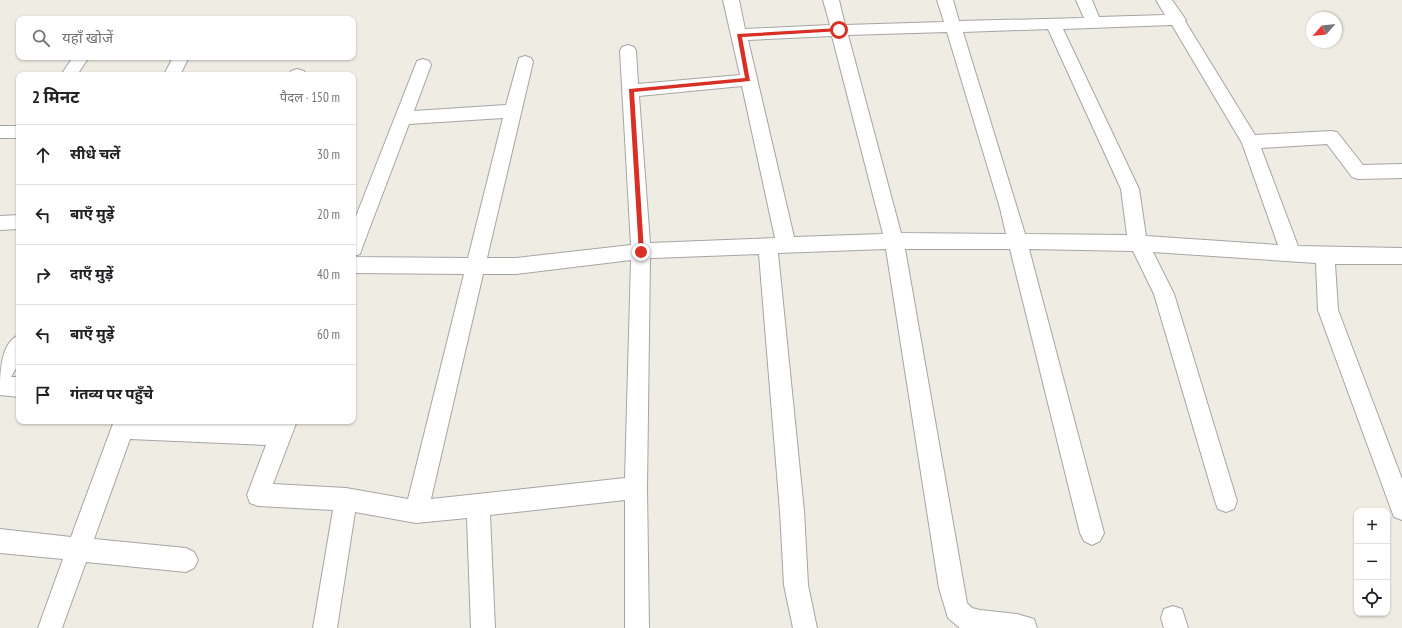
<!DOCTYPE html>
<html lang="hi">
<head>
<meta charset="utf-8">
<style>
  :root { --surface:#fff; --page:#f2f2f2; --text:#202124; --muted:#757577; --line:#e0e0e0 }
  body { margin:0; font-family:"PT Sans Narrow","Noto Sans Devanagari",sans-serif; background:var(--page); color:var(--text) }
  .controls { position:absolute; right:12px; bottom:12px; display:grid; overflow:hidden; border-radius:8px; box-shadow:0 1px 3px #0004 }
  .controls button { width:36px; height:36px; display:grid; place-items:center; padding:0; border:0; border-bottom:1px solid var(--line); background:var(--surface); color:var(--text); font:20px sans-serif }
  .compass { position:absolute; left:1306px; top:12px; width:36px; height:36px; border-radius:50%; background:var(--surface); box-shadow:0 1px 3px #0004; rotate:242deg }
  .stop { position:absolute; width:12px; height:12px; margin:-9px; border:3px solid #d93025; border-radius:50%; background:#fff }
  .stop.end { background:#d93025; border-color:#fff; box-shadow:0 1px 4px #0008 }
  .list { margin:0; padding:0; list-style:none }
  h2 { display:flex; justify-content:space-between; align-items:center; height:52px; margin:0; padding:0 16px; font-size:17px }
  h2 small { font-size:13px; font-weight:400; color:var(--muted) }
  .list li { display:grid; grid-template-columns:26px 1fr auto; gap:12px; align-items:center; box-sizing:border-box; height:60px; padding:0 16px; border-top:1px solid var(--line) }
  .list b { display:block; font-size:15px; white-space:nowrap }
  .list em { font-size:13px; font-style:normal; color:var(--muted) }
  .icon { flex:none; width:22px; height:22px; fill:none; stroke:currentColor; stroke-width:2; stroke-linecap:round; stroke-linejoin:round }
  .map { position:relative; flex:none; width:1402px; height:628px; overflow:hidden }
  .search { position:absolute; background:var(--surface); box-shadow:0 1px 3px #0004; left:16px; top:16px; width:340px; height:44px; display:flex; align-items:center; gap:10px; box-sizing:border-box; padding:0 14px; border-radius:8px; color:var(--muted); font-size:15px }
  .panel { position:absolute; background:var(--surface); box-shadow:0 1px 3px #0004; left:16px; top:72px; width:340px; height:352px; border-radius:8px }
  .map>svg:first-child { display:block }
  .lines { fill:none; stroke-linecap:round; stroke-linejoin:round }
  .street-casing { stroke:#a5a5a5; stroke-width:2 }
  .street { fill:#fff; fill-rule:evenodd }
  .route { fill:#d93025 }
</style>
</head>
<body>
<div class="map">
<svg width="1402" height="628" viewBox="0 0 1402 628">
  <rect width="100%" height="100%" fill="#efece4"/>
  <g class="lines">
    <g class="street-casing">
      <path id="street" d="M 723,0 L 739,0 L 745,29 L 830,25 L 823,0 L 839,0 L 845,25 L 944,22 L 937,0 L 953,0 L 959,21 L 1084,18 L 1076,0 L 1092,0 L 1099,17 L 1165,15 L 1156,0 L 1172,0 L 1186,20 L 1185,21 L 1255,135 L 1331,131 L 1337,132 L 1363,165 L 1402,164 L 1402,178 L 1358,179 L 1352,177 L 1327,144 L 1261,148 L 1298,246 L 1402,248 L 1402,264 L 1335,264 L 1338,310 L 1402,479 L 1402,520 L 1394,517 L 1391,509 L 1318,310 L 1316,263 L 1153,252 L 1174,294 L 1237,501 L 1234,509 L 1226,512 L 1218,509 L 1215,501 L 1154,294 L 1133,251 L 1029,249 L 1104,533 L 1100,541 L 1092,545 L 1084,541 L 1080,533 L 1010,249 L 905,249 L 967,603 L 972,608 L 980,610 L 1017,614 L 1034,619 L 1037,628 L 960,628 L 948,618 L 939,588 L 886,249 L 778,253 L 804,511 L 808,585 L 817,628 L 793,628 L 784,585 L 780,511 L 759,254 L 653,258 L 650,258 L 647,488 L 649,628 L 625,628 L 625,500 L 490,515 L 495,628 L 471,628 L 467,518 L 416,523 L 355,512 L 337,628 L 313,628 L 333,510 L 258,506 L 250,503 L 247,495 L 266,445 L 130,439 L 94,539 L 186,548 L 194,552 L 198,560 L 194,568 L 186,572 L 86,562 L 62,628 L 38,628 L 63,559 L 0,553 L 0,529 L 71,537 L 114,421 L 196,421 L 274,424 L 275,421 L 297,421 L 273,484 L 346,488 L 408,499 L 464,274 L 353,273 L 353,257 L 468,258 L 503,118 L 409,124 L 362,248 L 360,254 L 353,256 L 353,224 L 417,61 L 423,59 L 429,61 L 431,65 L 414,111 L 506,105 L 519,58 L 525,56 L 531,58 L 533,62 L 487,258 L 516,258 L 631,245 L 620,51 L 622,47 L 628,45 L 634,47 L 636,51 L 638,84 L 740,75 ZM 1172,25 L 1242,143 L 1278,245 L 1146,236 L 1139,189 L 1063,29 ZM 1048,29 L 1121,189 L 1127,235 L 1025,234 L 963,32 ZM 947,32 L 1000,208 L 1006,234 L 901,233 L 848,35 ZM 832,36 L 883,234 L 794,237 L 748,40 ZM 742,86 L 775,238 L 650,243 L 639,96 ZM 631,260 L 625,478 L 431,499 L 483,274 L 516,274 Z
        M 73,57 L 89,57 L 77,75 L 61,75 Z
        M 173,57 L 189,57 L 180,75 L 164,75 Z
        M 297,69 L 304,71 L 306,75 L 289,75 L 291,71 Z
        M 0,126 L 19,126 L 19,138 L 0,138 Z
        M 19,215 L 19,229 L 0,230 L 0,216 Z
        M 19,335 L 19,363 L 11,377 L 19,377 L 19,397 L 0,395 C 0,374 0,343 19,335 Z
        M 1173,606 L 1182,609 L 1188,628 L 1164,628 L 1161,618 L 1164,609 Z"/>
    </g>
    <use href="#street" class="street"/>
  </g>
  <path class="route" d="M 839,28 L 841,31 L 742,37 L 750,81 L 634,92 L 644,252 L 643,254 L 639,254 L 629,89 L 745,78 L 737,34 Z"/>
</svg>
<div class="controls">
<button>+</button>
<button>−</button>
<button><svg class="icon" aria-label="locate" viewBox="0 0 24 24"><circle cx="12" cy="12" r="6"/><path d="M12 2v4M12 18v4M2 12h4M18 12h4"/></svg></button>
</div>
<svg class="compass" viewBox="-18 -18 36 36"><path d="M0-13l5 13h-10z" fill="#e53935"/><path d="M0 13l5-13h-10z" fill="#757577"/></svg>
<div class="stop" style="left:839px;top:30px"></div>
<div class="stop end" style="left:641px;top:252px"></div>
<div class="search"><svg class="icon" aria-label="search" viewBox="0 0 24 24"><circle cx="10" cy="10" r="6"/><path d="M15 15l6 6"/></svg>यहाँ खोजें</div>
<section class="panel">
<h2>2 मिनट<small>पैदल · 150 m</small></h2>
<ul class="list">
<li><svg class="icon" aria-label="ahead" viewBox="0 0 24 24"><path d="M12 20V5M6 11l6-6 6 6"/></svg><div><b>सीधे चलें</b></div><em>30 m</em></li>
<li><svg class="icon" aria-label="left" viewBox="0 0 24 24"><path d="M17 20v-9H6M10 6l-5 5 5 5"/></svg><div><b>बाएँ मुड़ें</b></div><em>20 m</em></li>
<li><svg class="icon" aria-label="right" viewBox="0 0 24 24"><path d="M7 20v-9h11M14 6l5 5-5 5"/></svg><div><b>दाएँ मुड़ें</b></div><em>40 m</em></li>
<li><svg class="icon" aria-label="left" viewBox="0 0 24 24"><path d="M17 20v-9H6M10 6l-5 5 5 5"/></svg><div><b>बाएँ मुड़ें</b></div><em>60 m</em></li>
<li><svg class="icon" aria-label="arrive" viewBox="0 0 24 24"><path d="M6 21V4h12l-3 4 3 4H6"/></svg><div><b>गंतव्य पर पहुँचे</b></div></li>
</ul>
</section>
</div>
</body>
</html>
